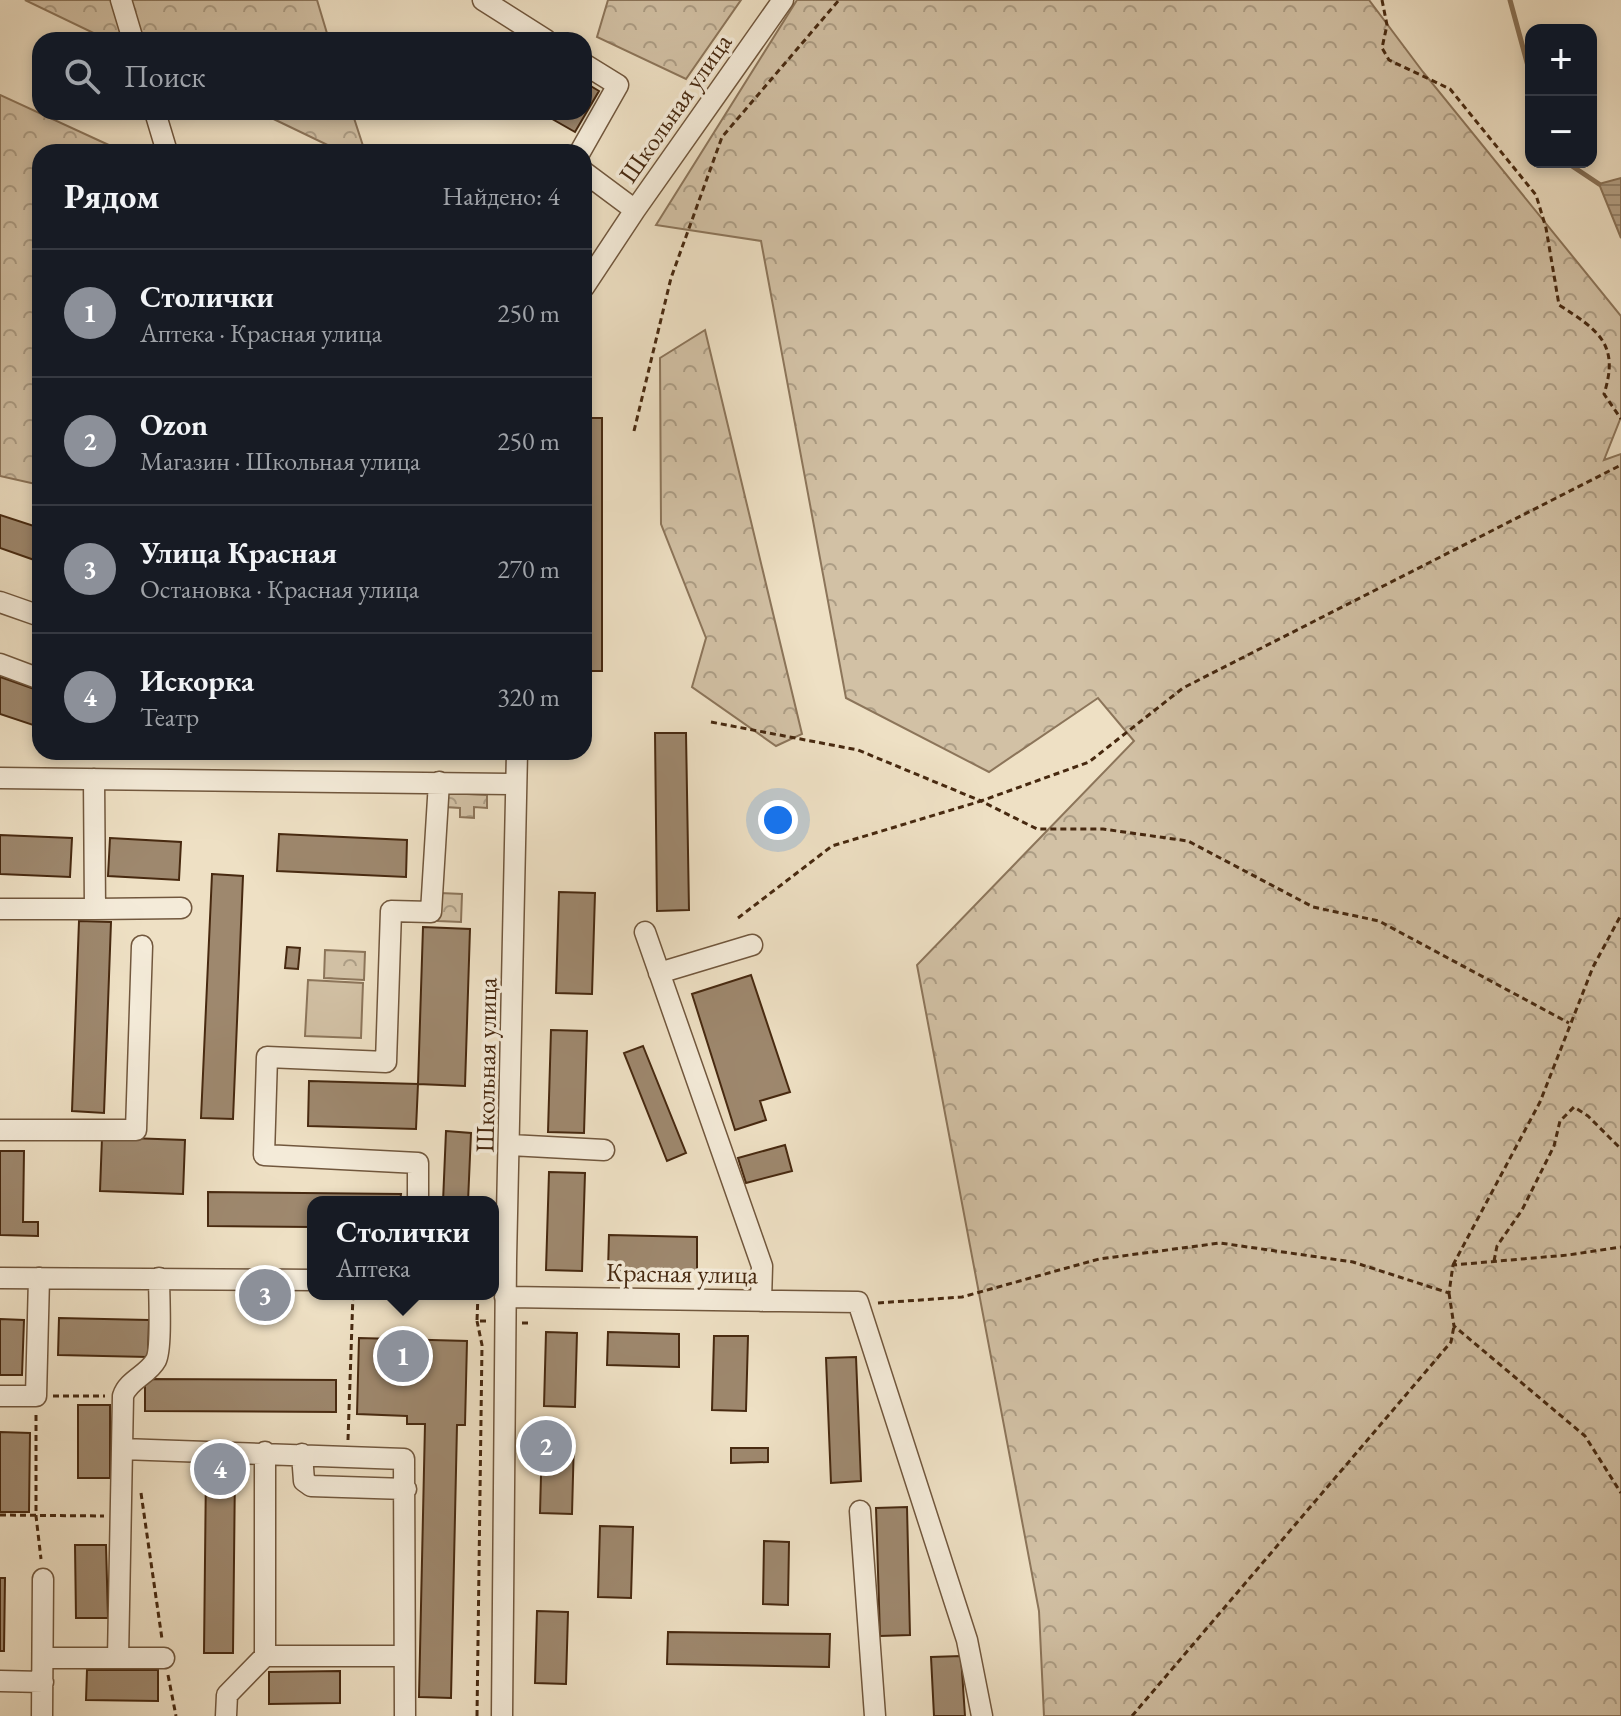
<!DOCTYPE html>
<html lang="ru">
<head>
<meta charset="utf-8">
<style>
  :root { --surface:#171b24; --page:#20242c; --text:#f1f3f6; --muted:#9ea1a6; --line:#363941; --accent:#8c9099 }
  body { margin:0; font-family:"EB Garamond",serif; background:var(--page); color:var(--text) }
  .controls { position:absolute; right:24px; top:24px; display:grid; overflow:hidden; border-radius:16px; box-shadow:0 4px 12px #0003 }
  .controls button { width:72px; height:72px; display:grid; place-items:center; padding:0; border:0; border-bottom:2px solid var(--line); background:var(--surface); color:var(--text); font:40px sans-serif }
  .you { position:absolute; left:778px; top:820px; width:28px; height:28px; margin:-20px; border:6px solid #fff; border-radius:50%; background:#1a73e8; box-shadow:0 0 0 12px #1a73e833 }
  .badge { display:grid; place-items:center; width:52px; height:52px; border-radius:50%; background:var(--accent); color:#fff; font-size:26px; font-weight:700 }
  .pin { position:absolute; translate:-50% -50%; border:4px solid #fff; box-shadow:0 2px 8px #0006 }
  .popup { position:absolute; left:307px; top:1196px; width:192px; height:104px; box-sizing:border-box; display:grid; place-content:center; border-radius:16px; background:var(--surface); filter:drop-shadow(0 2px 6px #0005); font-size:26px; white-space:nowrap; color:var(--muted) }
  .popup b { font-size:30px; color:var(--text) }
  .popup::after { content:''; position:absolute; left:50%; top:100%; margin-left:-16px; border:16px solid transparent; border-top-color:var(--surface) }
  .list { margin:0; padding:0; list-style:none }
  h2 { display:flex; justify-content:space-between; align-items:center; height:104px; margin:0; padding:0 32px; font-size:34px }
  h2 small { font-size:26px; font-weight:400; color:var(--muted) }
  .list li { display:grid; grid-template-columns:52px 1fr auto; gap:24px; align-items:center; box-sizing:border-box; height:128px; padding:0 32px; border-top:2px solid var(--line) }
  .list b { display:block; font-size:30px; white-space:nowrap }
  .list p { margin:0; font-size:26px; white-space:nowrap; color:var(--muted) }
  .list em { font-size:26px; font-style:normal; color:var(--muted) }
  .icon { flex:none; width:44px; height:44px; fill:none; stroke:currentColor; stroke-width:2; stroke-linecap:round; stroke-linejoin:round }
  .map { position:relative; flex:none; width:1621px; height:1716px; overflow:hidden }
  .search { position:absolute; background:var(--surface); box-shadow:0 4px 12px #0003; left:32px; top:32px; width:560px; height:88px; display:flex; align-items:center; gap:20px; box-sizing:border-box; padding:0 28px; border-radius:24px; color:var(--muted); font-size:30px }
  .panel { position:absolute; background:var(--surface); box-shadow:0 4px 12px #0003; left:32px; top:144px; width:560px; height:616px; border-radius:24px }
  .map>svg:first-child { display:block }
  .forest { fill:url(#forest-crowns); stroke:#8c755a; stroke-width:2 }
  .pitch { fill:#d2c1a5; stroke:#8c755a; stroke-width:2 }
  .water { fill:url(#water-rules); stroke:#897257; stroke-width:2 }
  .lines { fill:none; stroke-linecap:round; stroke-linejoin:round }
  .stream { stroke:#897257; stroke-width:5 }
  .building { fill:#9e886e; stroke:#472910; stroke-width:2 }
  .minor-casing { stroke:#71573d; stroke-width:23 }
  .path { stroke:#472910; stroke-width:3; stroke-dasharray:6 4; stroke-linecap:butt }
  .minor { stroke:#f4ebd9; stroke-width:20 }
  .labels { text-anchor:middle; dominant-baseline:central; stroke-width:7; stroke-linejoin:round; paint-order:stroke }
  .street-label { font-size:26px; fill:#472910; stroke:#f4ebd9 }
</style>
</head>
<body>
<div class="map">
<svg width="1621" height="1716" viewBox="0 0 1621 1716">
  <defs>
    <pattern id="forest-crowns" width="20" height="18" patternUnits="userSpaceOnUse" patternTransform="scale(2)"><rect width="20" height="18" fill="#d2c1a5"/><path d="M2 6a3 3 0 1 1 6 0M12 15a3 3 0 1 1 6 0" fill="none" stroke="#ac9d85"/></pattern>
    <pattern id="water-rules" width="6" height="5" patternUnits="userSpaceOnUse" patternTransform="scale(2)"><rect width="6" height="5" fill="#b5a287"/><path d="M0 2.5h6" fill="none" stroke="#95846d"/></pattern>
  </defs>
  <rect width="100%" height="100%" fill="#eee0c4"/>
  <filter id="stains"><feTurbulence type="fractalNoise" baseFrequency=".0025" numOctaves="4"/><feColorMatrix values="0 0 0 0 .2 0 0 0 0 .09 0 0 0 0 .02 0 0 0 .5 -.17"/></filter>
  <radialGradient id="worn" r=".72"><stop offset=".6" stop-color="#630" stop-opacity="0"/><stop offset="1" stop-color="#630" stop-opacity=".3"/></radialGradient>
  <path class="forest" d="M 25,0 L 317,0 L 329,40 L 108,40 Z
    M 608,0 L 741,0 L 686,79 L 597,37 Z
    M 797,0 L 1369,0 L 1423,72 L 1621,316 L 1621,417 L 1604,460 L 1621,454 L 1621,1716 L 1044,1716 L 1039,1611 L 917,965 L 1134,741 L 1098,698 L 989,772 L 846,698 L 761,241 L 656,225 Z
    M 0,95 L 124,152 L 40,152 L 40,485 L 0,476 Z
    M 259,112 L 352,112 L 365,152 L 342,152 Z
    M 705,330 L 802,734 L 776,746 L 692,687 L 706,638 L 661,524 L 660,358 Z
    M 446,793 L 487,795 L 487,808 L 474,807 L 474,818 L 460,817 L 460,808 L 445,807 Z
    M 440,893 L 462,894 L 461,922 L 438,921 Z
    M 325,950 L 365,952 L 364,980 L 324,978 Z"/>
  <path class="pitch" d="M 308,980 L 363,983 L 361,1038 L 305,1036 Z"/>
  <path class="water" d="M 1621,178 L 1621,238 L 1599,184 Z"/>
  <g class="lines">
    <path class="stream" d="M 1510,0 L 1531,77
      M 1531,126 L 1531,138
      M 1566,162 L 1599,184"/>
  </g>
  <path class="building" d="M 584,82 L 599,91 L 575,132 L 540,112 L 584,112 Z
    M 584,418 L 602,418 L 602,671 L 584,671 Z
    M 0,515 L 40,528 L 40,562 L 0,548 Z
    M 0,677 L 40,691 L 39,727 L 0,714 Z
    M 655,733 L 686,733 L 689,910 L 657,911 Z
    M 279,834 L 407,840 L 406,877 L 277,871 Z
    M 0,835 L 72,838 L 70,877 L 0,874 Z
    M 110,838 L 181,842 L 179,880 L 108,876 Z
    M 212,874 L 243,876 L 233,1119 L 201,1118 Z
    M 559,892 L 595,893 L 592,994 L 556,993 Z
    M 79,921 L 111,922 L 104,1113 L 72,1111 Z
    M 423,927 L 470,929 L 465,1086 L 418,1084 Z
    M 287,947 L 300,948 L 298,969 L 285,968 Z
    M 751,975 L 790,1092 L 760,1101 L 766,1120 L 735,1130 L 692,994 Z
    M 551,1030 L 587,1031 L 584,1133 L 548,1132 Z
    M 643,1046 L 686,1153 L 667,1161 L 624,1053 Z
    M 309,1081 L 418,1084 L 416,1129 L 308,1126 Z
    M 446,1131 L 471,1133 L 468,1202 L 443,1202 Z
    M 102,1137 L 185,1140 L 183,1194 L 100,1191 Z
    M 785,1145 L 792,1171 L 746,1183 L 738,1158 Z
    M 0,1151 L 24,1151 L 23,1222 L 38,1222 L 38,1236 L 0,1235 Z
    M 549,1172 L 585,1173 L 582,1271 L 546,1270 Z
    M 208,1192 L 401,1194 L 400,1202 L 313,1202 L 313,1227 L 208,1226 Z
    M 609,1235 L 697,1237 L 697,1271 L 608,1270 Z
    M 59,1318 L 149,1320 L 148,1357 L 58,1355 Z
    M 0,1319 L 24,1320 L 22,1375 L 0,1375 Z
    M 546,1332 L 577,1333 L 575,1407 L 544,1406 Z
    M 608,1332 L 679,1334 L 679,1367 L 607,1365 Z
    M 714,1336 L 748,1336 L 746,1411 L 712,1410 Z
    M 359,1338 L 467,1341 L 465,1425 L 457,1425 L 451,1698 L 419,1697 L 425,1424 L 407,1424 L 407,1416 L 357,1414 Z
    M 856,1357 L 861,1481 L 831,1483 L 826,1358 Z
    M 145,1379 L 336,1380 L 336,1412 L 145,1411 Z
    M 78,1405 L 110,1405 L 110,1478 L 78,1478 Z
    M 0,1432 L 30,1433 L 29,1512 L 0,1512 Z
    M 542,1438 L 574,1439 L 572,1514 L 540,1513 Z
    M 731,1448 L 768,1448 L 768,1462 L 731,1463 Z
    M 206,1469 L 235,1469 L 233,1653 L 204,1653 Z
    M 907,1507 L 910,1635 L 880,1636 L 876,1508 Z
    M 600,1526 L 633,1527 L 631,1598 L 598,1597 Z
    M 764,1541 L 789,1542 L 788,1605 L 763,1604 Z
    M 75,1545 L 106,1545 L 108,1618 L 76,1618 Z
    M 0,1578 L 5,1578 L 4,1651 L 0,1651 Z
    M 537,1611 L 568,1612 L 566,1684 L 535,1683 Z
    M 668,1632 L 830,1634 L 829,1667 L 667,1664 Z
    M 961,1656 L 965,1716 L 934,1716 L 931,1657 Z
    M 87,1670 L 158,1670 L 158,1701 L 86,1700 Z
    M 340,1671 L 340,1703 L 269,1704 L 269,1672 Z"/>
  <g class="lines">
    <g class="minor-casing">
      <path id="minor" d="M 121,0 L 133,40
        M 483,0 L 546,40
        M 155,112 L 167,152
        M 580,152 L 618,85 L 584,64
        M 584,172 L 635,210
        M 584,287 L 635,210 L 783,0
        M 0,602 L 40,616
        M 0,664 L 40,679
        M 0,778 L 516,784
        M 0,909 L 95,909 L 94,779
        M 95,909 L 181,908
        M 645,932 L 762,1266 L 761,1301
        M 659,973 L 752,945
        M 0,1130 L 136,1130 L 142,946
        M 510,1145 L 604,1150
        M 418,1202 L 418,1163 L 264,1155 L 267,1057 L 386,1062 L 391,911 L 431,912 L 439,782
        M 0,1278 L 313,1280
        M 505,1297 L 858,1302 L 967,1640 L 982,1716
        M 0,1396 L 36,1396 L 39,1278
        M 122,1449 L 404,1459 L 405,1716
        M 302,1454 L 304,1481 L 311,1486 L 406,1489
        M 860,1511 L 875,1716
        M 265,1656 L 404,1656
        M 44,1658 L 118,1658 L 123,1396 C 128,1380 148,1375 156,1360 C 162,1348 159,1294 159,1278
        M 118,1658 L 164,1658
        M 0,1681 L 43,1682
        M 42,1716 L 43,1579
        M 226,1716 L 227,1695 L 265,1656 L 265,1452
        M 502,1716 L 506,1260 L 517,752"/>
    </g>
    <path class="path" d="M 1382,0 L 1387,25 L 1382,48 L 1389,60 L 1450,89 L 1536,195 L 1546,228 L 1559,305 C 1598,330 1620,344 1604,394 L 1621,419
      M 634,431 L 671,278 L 722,137 L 839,0
      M 711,722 L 858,750 L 981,801 L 1089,762 L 1183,688 L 1621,465
      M 738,918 L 832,846 L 981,801 L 1037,829 L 1103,829 L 1188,841 L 1313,907 L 1379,921 L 1569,1023
      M 1494,1261 L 1497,1246 L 1522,1210 L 1554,1146 L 1560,1121 L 1574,1107 L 1588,1116 L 1621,1149
      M 1453,1265 L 1540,1102 L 1593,967 L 1621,915
      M 1449,1293 L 1454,1326 L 1585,1436 L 1621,1493
      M 478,1294 L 477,1321 L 487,1321
      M 878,1303 L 962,1297 L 1099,1259 L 1220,1243 L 1353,1262 L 1449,1293 L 1453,1265 L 1568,1255 L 1621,1247
      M 522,1323 L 531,1323
      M 53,1396 L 105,1396
      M 36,1415 L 36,1516 L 41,1559
      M 348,1440 L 353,1294
      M 141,1493 L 162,1639
      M 0,1515 L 104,1516
      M 168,1675 L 176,1716
      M 477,1716 L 482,1345 L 477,1321
      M 1132,1716 L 1451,1342 L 1454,1326"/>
    <use href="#minor" class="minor"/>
  </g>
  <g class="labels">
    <g class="street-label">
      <text transform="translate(675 108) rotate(-55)">Школьная улица</text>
      <text transform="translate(486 1065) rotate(-89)">Школьная улица</text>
      <text transform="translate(682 1273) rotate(1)">Красная улица</text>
    </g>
  </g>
  <rect width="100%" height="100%" filter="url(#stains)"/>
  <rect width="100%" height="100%" fill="url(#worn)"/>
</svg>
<div class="controls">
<button>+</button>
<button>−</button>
</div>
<div class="you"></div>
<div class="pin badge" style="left:403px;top:1356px">1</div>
<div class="popup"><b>Столички</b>Аптека</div>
<div class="pin badge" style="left:546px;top:1446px">2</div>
<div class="pin badge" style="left:265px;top:1295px">3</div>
<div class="pin badge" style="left:220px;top:1469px">4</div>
<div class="search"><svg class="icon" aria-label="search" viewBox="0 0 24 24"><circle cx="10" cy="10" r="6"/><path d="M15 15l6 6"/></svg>Поиск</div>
<section class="panel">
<h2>Рядом<small>Найдено: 4</small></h2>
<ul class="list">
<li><span class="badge">1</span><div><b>Столички</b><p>Аптека · Красная улица</p></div><em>250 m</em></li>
<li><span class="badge">2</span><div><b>Ozon</b><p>Магазин · Школьная улица</p></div><em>250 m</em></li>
<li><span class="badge">3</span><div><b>Улица Красная</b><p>Остановка · Красная улица</p></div><em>270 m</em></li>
<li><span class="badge">4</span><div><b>Искорка</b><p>Театр</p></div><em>320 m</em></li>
</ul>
</section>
</div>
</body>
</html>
